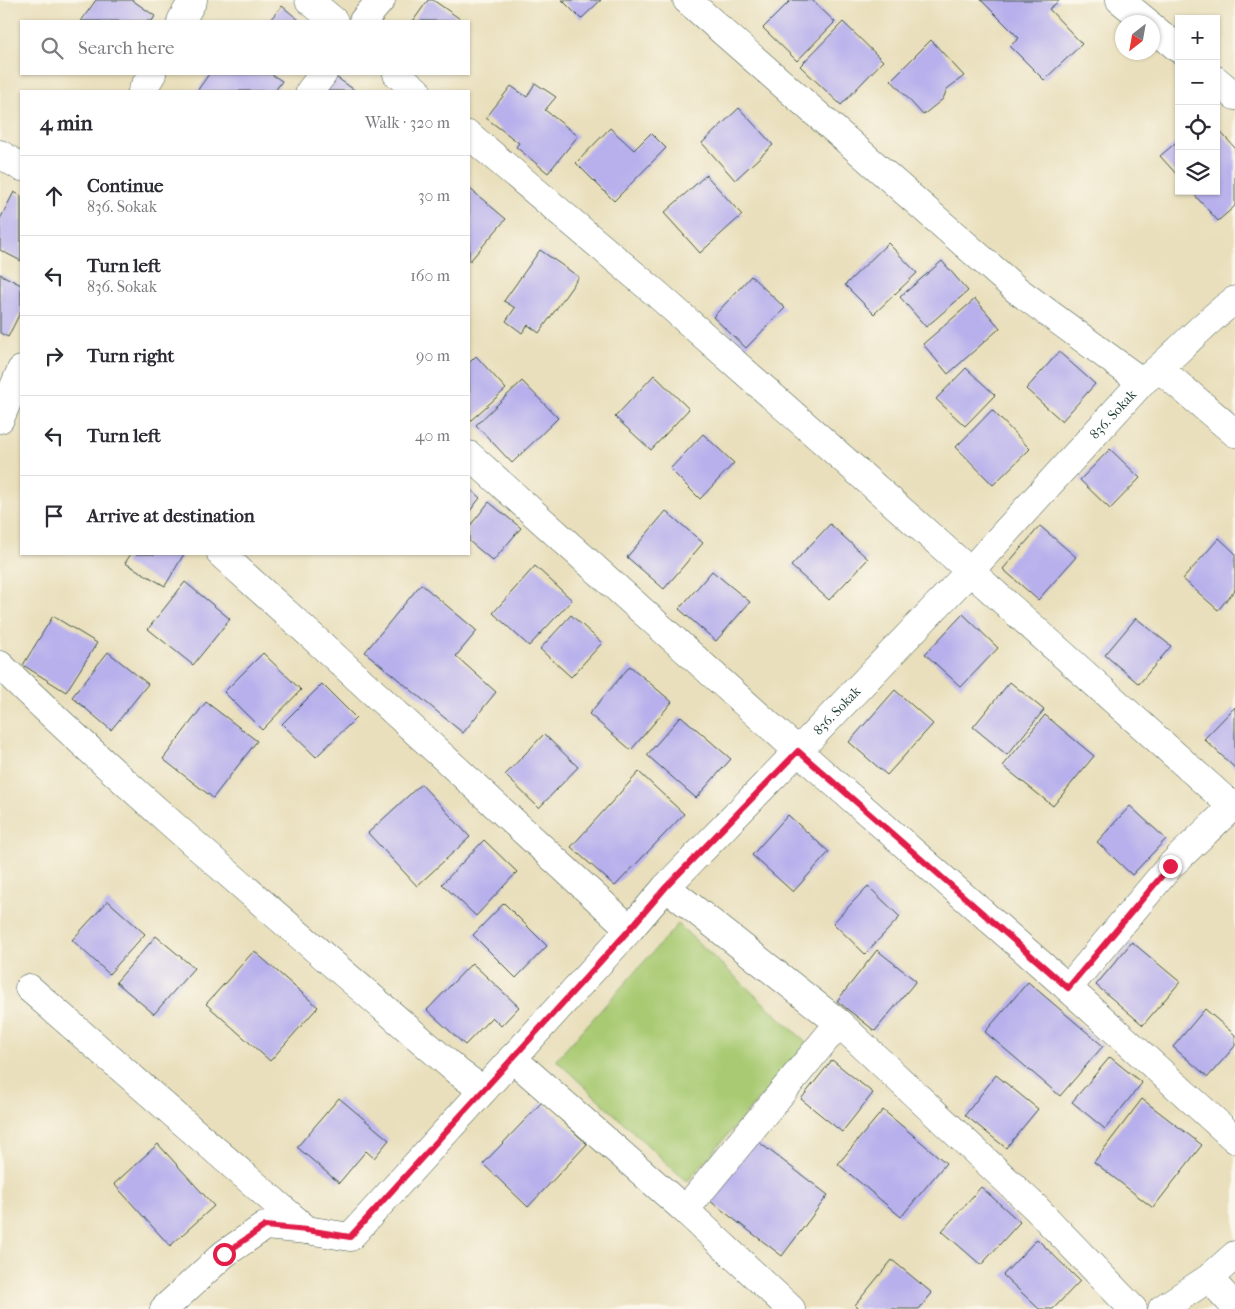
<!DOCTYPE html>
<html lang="en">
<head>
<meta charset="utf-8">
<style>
  :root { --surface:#fff; --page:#f7f7f7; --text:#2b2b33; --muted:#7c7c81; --line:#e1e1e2 }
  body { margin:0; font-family:"IM FELL French Canon",serif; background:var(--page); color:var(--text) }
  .controls { position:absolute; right:15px; top:15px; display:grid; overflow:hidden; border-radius:0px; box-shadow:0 1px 4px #0004 }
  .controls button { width:45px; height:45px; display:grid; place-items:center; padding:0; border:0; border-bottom:1px solid var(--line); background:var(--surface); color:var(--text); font:25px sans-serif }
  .compass { position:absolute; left:1115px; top:15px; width:45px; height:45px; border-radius:50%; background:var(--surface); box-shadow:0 1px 4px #0004; rotate:211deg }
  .stop { position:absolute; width:15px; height:15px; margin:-11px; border:4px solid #e11d48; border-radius:50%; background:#fff }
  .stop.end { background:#e11d48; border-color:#fff; box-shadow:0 1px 5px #0008 }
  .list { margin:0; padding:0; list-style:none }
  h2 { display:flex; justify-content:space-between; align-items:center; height:65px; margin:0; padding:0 20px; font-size:21px }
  h2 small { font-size:16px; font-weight:400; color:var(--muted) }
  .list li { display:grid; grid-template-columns:32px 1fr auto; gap:15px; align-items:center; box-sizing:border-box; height:80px; padding:0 20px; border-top:1px solid var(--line) }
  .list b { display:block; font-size:19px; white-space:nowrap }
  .list p { margin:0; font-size:16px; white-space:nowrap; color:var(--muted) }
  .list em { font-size:16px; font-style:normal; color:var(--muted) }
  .icon { flex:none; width:28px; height:28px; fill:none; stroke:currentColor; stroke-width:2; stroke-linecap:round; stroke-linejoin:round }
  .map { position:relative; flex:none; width:1235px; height:1309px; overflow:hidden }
  .search { position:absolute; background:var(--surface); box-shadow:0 1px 4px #0004; left:20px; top:20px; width:450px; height:55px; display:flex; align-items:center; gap:12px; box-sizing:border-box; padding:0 18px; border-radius:0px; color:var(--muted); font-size:19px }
  .panel { position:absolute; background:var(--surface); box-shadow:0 1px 4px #0004; left:20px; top:90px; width:450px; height:465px; border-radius:0px }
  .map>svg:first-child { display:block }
  .green { fill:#a9ca72; stroke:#648453 }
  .building { fill:#b8b0ec }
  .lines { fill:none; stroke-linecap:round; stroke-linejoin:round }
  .minor-casing { stroke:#3d5548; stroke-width:29 }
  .minor { stroke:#fff; stroke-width:28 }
  .route { stroke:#e11d48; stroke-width:6 }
  .labels { text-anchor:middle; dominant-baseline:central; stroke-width:4; stroke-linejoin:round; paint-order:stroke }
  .street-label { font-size:14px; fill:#1f3d34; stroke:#fbf7ec }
</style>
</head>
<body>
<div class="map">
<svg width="1235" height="1309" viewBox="0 0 1235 1309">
  <rect width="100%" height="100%" fill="#fbf7ec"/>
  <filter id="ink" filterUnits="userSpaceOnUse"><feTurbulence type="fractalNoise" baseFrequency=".02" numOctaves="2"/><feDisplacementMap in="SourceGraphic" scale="10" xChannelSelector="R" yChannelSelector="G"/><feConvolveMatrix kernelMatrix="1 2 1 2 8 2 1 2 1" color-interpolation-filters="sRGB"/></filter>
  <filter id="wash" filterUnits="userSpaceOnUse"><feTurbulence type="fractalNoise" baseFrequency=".0096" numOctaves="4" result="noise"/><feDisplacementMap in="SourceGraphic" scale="20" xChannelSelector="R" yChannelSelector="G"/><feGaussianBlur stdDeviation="1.12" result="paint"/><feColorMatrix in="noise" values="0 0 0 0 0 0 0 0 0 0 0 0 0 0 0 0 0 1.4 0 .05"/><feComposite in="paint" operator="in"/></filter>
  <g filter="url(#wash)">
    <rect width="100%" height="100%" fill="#e9dfbc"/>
    <path class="green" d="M 678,924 L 807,1043 L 687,1182 L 556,1060 Z"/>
    <g id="blocks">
      <path class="building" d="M 96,0 L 132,0 L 155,16 L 152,21 L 81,21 Z
        M 428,0 L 433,0 L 463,21 L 413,21 Z
        M 562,0 L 601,0 L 581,19 Z
        M 791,0 L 812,0 L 835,22 L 797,61 L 763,28 Z
        M 981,0 L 1060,0 L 1049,9 L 1082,44 L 1044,80 L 1010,46 L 1019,38 Z
        M 282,6 L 300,21 L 269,21 Z
        M 843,22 L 883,61 L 841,105 L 800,66 Z
        M 931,40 L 964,76 L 947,89 L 943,99 L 923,115 L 891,80 Z
        M 209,74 L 271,74 L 282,81 L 275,91 L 197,91 Z
        M 336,77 L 356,91 L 326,91 Z
        M 535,83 L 556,97 L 545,110 L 578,136 L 548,173 L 516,147 L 519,143 L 486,118 L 511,86 L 527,97 Z
        M 739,108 L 773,145 L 735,180 L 702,143 Z
        M 1216,127 L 1235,148 L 1235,206 L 1218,221 L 1191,191 L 1216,191 Z
        M 610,128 L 634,150 L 651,133 L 666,148 L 614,201 L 576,163 Z
        M 1179,140 L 1179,177 L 1160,156 Z
        M 706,175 L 742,215 L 700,253 L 664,213 Z
        M 469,188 L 506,219 L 469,262 Z
        M 14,192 L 21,196 L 21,261 L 0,250 L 0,219 Z
        M 888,243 L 917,273 L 874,314 L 845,285 Z
        M 540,250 L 579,277 L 539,333 L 528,325 L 522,333 L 506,321 L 515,308 L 504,301 Z
        M 942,261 L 968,291 L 926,327 L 900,297 Z
        M 0,274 L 21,285 L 21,311 L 8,337 L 0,333 Z
        M 751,276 L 785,308 L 746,348 L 713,317 Z
        M 975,299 L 1000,328 L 948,374 L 923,344 Z
        M 1059,352 L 1095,384 L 1062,421 L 1026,389 Z
        M 476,356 L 506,389 L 470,421 L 469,363 Z
        M 966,368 L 995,395 L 965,426 L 936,399 Z
        M 654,375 L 689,409 L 651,450 L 615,417 Z
        M 522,381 L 558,418 L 512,463 L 476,425 Z
        M 992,410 L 1030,449 L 993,485 L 956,447 Z
        M 703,434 L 734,463 L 700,499 L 670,469 Z
        M 1110,449 L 1140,478 L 1110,509 L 1080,480 Z
        M 469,488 L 480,498 L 469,512 Z
        M 489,502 L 521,528 L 493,561 L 469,541 L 469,527 Z
        M 666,511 L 703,543 L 664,589 L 627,557 Z
        M 830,524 L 868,559 L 829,600 L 791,566 Z
        M 1040,526 L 1076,557 L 1038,600 L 1003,569 Z
        M 1219,538 L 1235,553 L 1235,590 L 1218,610 L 1183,579 Z
        M 131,554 L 184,554 L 165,586 L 125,563 Z
        M 535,566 L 572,600 L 529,646 L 493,613 Z
        M 712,571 L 750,602 L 716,641 L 679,609 Z
        M 185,582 L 230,619 L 193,665 L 148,629 Z
        M 421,584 L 477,631 L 456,656 L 496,692 L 463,733 L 365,652 Z
        M 963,614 L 998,648 L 961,687 L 925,654 Z
        M 571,615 L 602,643 L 571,677 L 540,649 Z
        M 53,616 L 97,643 L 66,692 L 23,665 Z
        M 1136,618 L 1171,646 L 1139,684 L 1105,655 Z
        M 108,652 L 148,684 L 111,730 L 72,697 Z
        M 263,653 L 301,690 L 262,730 L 224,692 Z
        M 630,666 L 672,702 L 631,750 L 589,714 Z
        M 1010,682 L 1044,710 L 1007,755 L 973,727 Z
        M 322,684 L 356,718 L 316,757 L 282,724 Z
        M 895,690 L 933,724 L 887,775 L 849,742 Z
        M 206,702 L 257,741 L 213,798 L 163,759 Z
        M 1235,707 L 1235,768 L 1204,739 Z
        M 1045,715 L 1094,756 L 1053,806 L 1003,766 Z
        M 681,716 L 731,759 L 696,798 L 647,755 Z
        M 544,734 L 578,767 L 539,808 L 505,775 Z
        M 639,772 L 684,814 L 615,886 L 571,847 Z
        M 421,784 L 470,837 L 417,886 L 368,833 Z
        M 1130,806 L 1166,839 L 1132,875 L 1097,842 Z
        M 788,815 L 829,852 L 793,892 L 752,855 Z
        M 484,840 L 517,872 L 476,916 L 442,884 Z
        M 868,886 L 900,917 L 865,954 L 833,923 Z
        M 108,901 L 145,934 L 109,974 L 72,940 Z
        M 504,903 L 547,946 L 516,978 L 473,935 Z
        M 156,936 L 194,968 L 154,1014 L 116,982 Z
        M 1132,942 L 1180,982 L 1143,1025 L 1096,985 Z
        M 877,950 L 916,981 L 875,1031 L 837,1001 Z
        M 254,951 L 318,1007 L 270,1061 L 206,1004 Z
        M 472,963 L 519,1007 L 501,1026 L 492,1017 L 465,1045 L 427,1010 Z
        M 1028,982 L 1103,1046 L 1060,1096 L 985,1032 Z
        M 1205,1009 L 1235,1035 L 1235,1046 L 1208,1077 L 1173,1047 Z
        M 1110,1057 L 1142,1083 L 1105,1129 L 1072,1102 Z
        M 832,1060 L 873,1093 L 842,1132 L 801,1099 Z
        M 996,1075 L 1038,1109 L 1006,1148 L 965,1115 Z
        M 339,1098 L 389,1140 L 374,1158 L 366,1151 L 339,1183 L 297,1147 Z
        M 1142,1099 L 1202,1145 L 1153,1208 L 1094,1162 Z
        M 542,1102 L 587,1144 L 528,1207 L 483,1164 Z
        M 883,1110 L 946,1163 L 901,1217 L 838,1164 Z
        M 756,1140 L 828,1195 L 782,1256 L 710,1201 Z
        M 158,1144 L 214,1206 L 170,1246 L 114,1184 Z
        M 981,1187 L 1020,1222 L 981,1265 L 942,1231 Z
        M 1037,1239 L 1080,1281 L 1053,1309 L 1039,1309 L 1003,1275 Z
        M 892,1260 L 932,1293 L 919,1309 L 859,1309 L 855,1305 Z"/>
    </g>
  </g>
  <g filter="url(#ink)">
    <use href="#blocks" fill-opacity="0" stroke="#3d5548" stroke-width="1"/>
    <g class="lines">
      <g class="minor-casing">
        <g id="minor">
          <path d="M 309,0 L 334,21"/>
          <path d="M 687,0 L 1017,290 L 1142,382"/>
          <path d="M 1120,0 L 1147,22"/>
          <path d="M 181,21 L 193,0"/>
          <path d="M 363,21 L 381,0"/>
          <path d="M 1152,27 L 1179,49"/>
          <path d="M 397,74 L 417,91"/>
          <path d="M 1216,80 L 1235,96"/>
          <path d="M 142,91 L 152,74"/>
          <path d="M 310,91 L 323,74"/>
          <path d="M 469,135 L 658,295 L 970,571 L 1235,809"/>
          <path d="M 0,154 L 21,167"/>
          <path d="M 1160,369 L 1235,433"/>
          <path d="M 0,419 L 21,370"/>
          <path d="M 469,455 L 798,751 L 1068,988 L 1235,1139"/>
          <path d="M 221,554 L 336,658 L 630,929"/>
          <path d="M 0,665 C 146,807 304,938 458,1072 L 483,1090"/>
          <path d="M 666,887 L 839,1023 L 1036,1208 L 1133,1309"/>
          <path d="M 29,988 L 307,1230"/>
          <path d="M 1068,988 L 1170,866 L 1235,804"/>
          <path d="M 512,1058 L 685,1210 L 791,1309"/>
          <path d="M 685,1210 L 839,1023"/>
          <path d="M 1209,1278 L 1235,1307"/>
          <path id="s1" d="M 164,1309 L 224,1254 L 265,1226 L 307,1230 L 350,1237 L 630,929 L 666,887 L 798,751 L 970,571 L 1142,382 C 1175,357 1201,324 1235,300"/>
          <path d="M 1162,1309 L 1209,1278 L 1235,1255"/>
        </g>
      </g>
      <use href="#minor" class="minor"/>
    </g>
  </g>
  <g class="lines" filter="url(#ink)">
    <path class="route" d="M 224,1254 L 265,1226 L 307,1230 L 350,1237 L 630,929 L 666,887 L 798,751 L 1068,988 L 1170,866"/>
  </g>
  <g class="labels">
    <g class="street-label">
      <text stroke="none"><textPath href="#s1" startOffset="1339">836. Sokak</textPath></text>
      <text stroke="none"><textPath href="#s1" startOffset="934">836. Sokak</textPath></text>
    </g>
  </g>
</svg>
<div class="controls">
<button>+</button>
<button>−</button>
<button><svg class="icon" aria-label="locate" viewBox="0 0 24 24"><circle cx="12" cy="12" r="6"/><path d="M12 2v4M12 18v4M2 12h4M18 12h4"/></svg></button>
<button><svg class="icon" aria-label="layers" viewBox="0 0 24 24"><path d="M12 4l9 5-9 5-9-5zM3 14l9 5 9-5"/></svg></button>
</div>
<svg class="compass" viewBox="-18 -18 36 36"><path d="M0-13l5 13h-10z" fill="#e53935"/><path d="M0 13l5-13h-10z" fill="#7c7c81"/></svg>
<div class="stop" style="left:224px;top:1254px"></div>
<div class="stop end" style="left:1170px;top:866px"></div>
<div class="search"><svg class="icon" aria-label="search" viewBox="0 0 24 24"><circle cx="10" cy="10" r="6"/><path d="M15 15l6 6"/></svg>Search here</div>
<section class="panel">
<h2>4 min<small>Walk · 320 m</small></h2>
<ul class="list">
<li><svg class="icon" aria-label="ahead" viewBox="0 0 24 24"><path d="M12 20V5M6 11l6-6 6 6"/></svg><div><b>Continue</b><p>836. Sokak</p></div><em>30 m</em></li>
<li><svg class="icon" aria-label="left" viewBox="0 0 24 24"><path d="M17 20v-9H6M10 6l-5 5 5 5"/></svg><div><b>Turn left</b><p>836. Sokak</p></div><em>160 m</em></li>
<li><svg class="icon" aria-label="right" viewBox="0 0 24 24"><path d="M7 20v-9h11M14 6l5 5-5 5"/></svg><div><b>Turn right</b></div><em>90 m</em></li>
<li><svg class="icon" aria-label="left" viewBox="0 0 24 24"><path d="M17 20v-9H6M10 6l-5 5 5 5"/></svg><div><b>Turn left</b></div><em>40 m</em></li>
<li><svg class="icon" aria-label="arrive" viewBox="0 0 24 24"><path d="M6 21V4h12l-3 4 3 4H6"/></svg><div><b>Arrive at destination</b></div></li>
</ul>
</section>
</div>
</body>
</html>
